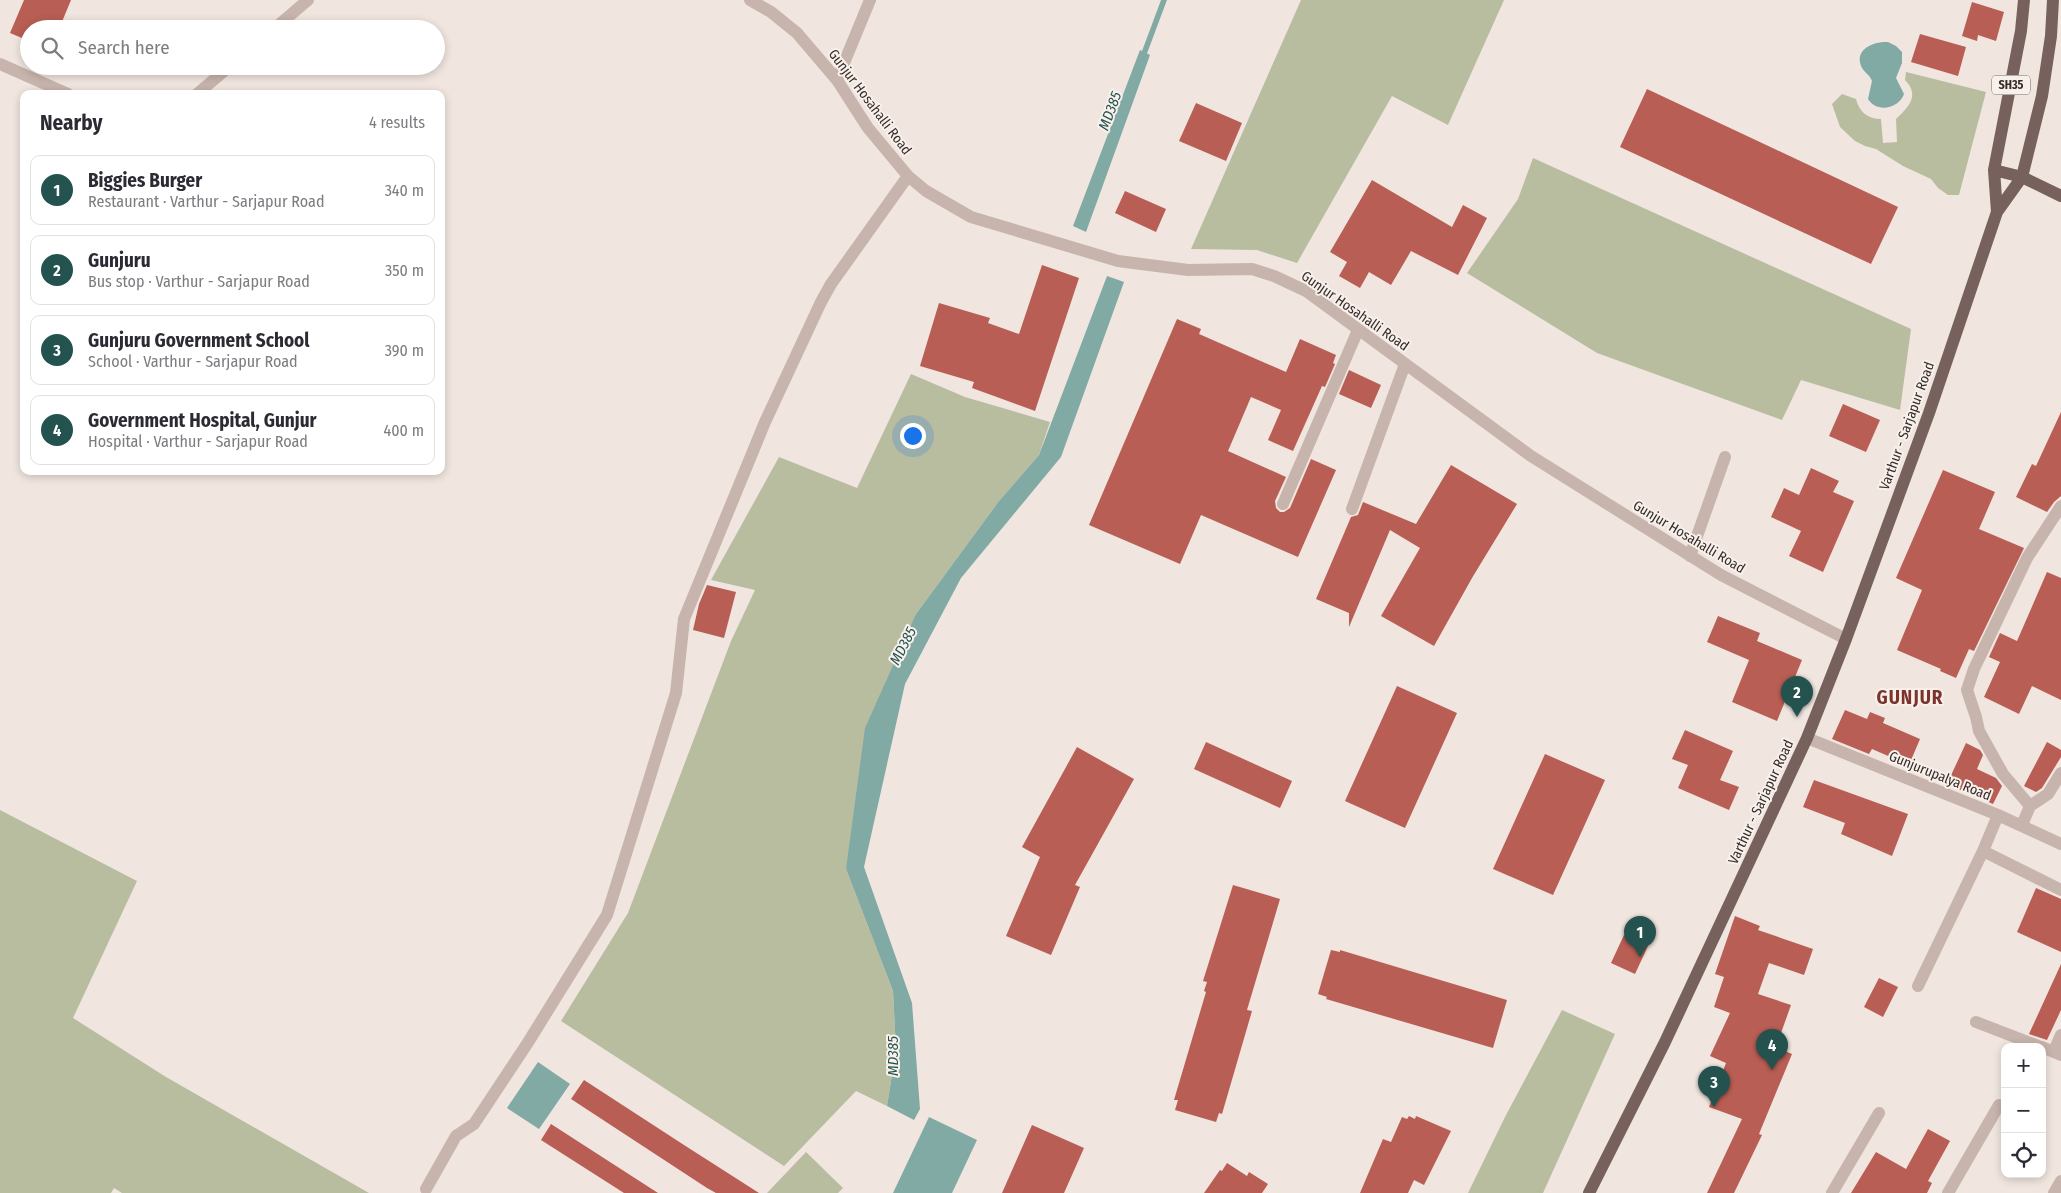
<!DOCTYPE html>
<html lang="en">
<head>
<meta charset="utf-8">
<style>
  :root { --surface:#fff; --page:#f2f2f3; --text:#2b2b33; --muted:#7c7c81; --line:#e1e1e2; --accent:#24524f }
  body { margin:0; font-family:"Fira Sans Condensed",sans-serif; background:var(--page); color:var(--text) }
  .controls { position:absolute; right:15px; bottom:15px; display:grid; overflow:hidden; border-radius:10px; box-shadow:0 2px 8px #0003 }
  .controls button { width:45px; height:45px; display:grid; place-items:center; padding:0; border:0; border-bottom:1px solid var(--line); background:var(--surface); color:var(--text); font:25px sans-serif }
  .you { position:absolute; left:912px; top:435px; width:18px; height:18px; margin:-12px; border:4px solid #fff; border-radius:50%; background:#1a73e8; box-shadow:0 0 0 8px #1a73e833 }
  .badge { display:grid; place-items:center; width:32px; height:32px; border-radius:50%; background:var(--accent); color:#fff; font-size:16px; font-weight:700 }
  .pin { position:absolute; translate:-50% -41px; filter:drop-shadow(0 1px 2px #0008) }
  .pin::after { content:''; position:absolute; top:26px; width:18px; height:15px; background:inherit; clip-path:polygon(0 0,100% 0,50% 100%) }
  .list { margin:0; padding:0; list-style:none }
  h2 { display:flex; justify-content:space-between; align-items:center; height:65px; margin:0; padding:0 20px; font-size:21px }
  h2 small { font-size:16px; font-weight:400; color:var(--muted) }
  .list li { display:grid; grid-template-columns:32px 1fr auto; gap:15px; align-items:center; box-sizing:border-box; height:70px; margin:0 10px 10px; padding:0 10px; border:1px solid var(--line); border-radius:10px }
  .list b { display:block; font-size:19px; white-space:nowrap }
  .list p { margin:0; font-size:16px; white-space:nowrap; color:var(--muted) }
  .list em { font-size:16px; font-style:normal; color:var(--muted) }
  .icon { flex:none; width:28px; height:28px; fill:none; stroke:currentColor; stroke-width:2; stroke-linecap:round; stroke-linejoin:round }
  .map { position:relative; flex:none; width:2061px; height:1193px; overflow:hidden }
  .search { position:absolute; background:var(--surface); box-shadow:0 2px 8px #0003; left:20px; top:20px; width:425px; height:55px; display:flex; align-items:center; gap:12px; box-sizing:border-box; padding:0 18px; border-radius:28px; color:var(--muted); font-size:19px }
  .panel { position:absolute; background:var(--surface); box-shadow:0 2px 8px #0003; left:20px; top:90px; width:425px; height:385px; border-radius:10px }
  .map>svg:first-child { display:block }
  .green { fill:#b8bda0 }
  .water { fill:#81aaa5 }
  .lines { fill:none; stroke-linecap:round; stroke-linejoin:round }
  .stream { stroke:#81aaa5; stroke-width:5.5 }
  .building { fill:#b85e54 }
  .minor { stroke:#c7b4ac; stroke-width:12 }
  .major { stroke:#76615d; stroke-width:12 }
  .labels { text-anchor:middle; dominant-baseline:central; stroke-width:4; stroke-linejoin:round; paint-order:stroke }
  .shield { fill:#f8f0eb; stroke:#706764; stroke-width:1 }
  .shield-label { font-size:12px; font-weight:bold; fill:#362c2a }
  .street-label { font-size:14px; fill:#362c2a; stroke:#f8f0eb }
  .water-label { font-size:15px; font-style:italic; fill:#24524f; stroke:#f8f0eb }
  .district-label { font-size:19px; font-weight:bold; letter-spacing:1px; fill:#7c332c; stroke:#f8f0eb }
</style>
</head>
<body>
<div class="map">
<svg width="2061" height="1193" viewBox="0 0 2061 1193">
  <rect width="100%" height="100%" fill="#f0e5df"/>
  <path class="green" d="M 1301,0 L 1504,0 L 1448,125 L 1392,96 L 1297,263 L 1257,250 L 1191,249 Z
    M 1906,72 L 1986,92 L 1959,195 L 1948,195 L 1938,188 L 1931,179 L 1903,166 L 1876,149 L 1865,146 L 1855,141 L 1840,127 L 1832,104 L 1842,94 L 1856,99 C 1859,112 1868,119 1881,119 L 1883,143 L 1897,142 L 1896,119 C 1909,107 1920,95 1905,80 Z
    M 1533,158 L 1911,329 L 1900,410 L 1801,380 L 1782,420 L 1597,353 L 1467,273 L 1518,199 Z
    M 911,374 L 965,397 L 1050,422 L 1039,455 L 999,501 L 916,614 L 846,869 L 893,991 L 896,1050 L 887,1106 L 856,1091 L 784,1166 L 561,1021 L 628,913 L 731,641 L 755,590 L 711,580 L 779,457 L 857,488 Z
    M 0,810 L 137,881 L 73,1018 L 166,1077 L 369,1193 L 122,1193 L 114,1188 L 111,1193 L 0,1193 Z
    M 1562,1010 L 1615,1034 L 1543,1193 L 1468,1193 L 1505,1117 Z
    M 806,1152 L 843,1188 L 838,1193 L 767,1193 Z"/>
  <path class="water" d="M 1888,42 L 1896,46 L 1902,52 L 1902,63 L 1896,78 L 1904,94 C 1899,109 1876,113 1868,99 L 1872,81 C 1870,75 1865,73 1862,68 C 1853,50 1873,41 1888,42 Z
    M 1140,50 L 1150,55 L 1086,232 L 1073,226 Z
    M 1107,276 L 1124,282 L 1061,457 L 961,578 L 905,684 L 864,867 L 912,1003 L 920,1109 L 914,1120 L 887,1106 L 896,1050 L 893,991 L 846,869 L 865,728 L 916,614 L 999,501 L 1039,455 Z
    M 538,1062 L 570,1084 L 539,1129 L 507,1108 Z
    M 929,1117 L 977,1140 L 952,1193 L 893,1193 Z"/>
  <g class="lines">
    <path class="stream" d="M 1142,59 L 1164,0"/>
  </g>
  <path class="building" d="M 24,0 L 71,0 L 59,29 L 29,29 L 29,41 L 10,33 Z
    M 1972,2 L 2004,12 L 1996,41 L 1978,35 L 1977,41 L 1962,36 Z
    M 1920,34 L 1966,47 L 1958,76 L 1911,62 Z
    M 1647,89 L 1898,207 L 1871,264 L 1620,147 Z
    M 1196,103 L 1242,123 L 1226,161 L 1179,141 Z
    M 1372,180 L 1452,227 L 1463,205 L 1487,218 L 1458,275 L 1411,251 L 1391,285 L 1369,272 L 1360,288 L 1339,276 L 1347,262 L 1330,252 Z
    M 1125,191 L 1166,209 L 1156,232 L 1115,213 Z
    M 1042,265 L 1079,278 L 1035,411 L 972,388 L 974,382 L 920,366 L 939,303 L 990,318 L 988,323 L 1019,334 Z
    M 1177,319 L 1201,329 L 1199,334 L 1286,372 L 1300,339 L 1336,355 L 1333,363 L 1335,364 L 1325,387 L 1322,386 L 1293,451 L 1268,440 L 1281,410 L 1251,397 L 1228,451 L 1286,477 L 1275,501 L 1276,508 L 1280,512 L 1284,512 L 1290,508 L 1311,459 L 1336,470 L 1298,557 L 1201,515 L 1180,564 L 1089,525 Z
    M 1349,370 L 1381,385 L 1371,408 L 1339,394 Z
    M 1843,404 L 1880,420 L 1866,452 L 1829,436 Z
    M 2061,412 L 2061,496 L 2054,502 L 2047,512 L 2016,497 L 2032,464 L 2036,466 Z
    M 1451,465 L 1517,504 L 1472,578 L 1434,646 L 1381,616 L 1420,548 L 1390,530 L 1349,627 L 1349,613 L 1316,599 L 1351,517 L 1358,515 L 1363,502 L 1416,524 Z
    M 1811,468 L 1839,481 L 1833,492 L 1854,501 L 1823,572 L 1789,556 L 1801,531 L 1771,517 L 1784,488 L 1799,495 Z
    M 1943,470 L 1995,492 L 1979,529 L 2024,548 L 1974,651 L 1969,649 L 1956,678 L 1940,671 L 1941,669 L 1897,650 L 1922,590 L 1896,578 Z
    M 2047,572 L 2061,578 L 2061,700 L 2032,686 L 2019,714 L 1984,697 L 2000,662 L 1989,657 L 2000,633 L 2017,641 Z
    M 707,585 L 736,592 L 724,638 L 693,630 L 699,604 Z
    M 1718,616 L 1760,633 L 1757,641 L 1802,660 L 1777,721 L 1732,702 L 1749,660 L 1707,642 Z
    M 1397,686 L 1457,713 L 1405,828 L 1345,801 Z
    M 1845,710 L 1867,719 L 1870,712 L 1885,718 L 1883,723 L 1920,739 L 1909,765 L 1872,749 L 1869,754 L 1832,739 Z
    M 1685,730 L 1733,751 L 1720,780 L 1739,787 L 1729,810 L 1678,788 L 1688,765 L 1672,759 Z
    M 1206,742 L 1292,781 L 1280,808 L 1194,769 Z
    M 2047,742 L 2061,750 L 2061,757 L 2042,788 L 2036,792 L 2024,786 Z
    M 1966,743 L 1980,750 L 1983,755 L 1977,769 L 1996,778 L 2002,786 L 1993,804 L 1947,784 Z
    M 1077,747 L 1134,779 L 1075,885 L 1080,887 L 1051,955 L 1006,936 L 1040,857 L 1022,847 Z
    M 1545,754 L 1605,780 L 1553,895 L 1493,869 Z
    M 1814,780 L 1908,814 L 1892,856 L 1841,834 L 1845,823 L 1803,807 Z
    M 1233,885 L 1280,899 L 1247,1010 L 1252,1011 L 1222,1114 L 1219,1113 L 1216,1122 L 1175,1110 L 1178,1100 L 1174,1100 L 1206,992 L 1204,991 L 1207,982 L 1203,981 Z
    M 2036,888 L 2061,899 L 2061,952 L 2017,932 Z
    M 1735,916 L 1760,926 L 1758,930 L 1813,949 L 1804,975 L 1769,963 L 1758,994 L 1791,1005 L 1776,1047 L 1792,1054 L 1759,1134 L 1762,1135 L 1734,1193 L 1707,1193 L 1742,1119 L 1709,1107 L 1726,1063 L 1710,1056 L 1730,1013 L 1714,1007 L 1724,977 L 1715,974 Z
    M 1624,935 L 1648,946 L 1635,974 L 1611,963 Z
    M 1331,950 L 1340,952 L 1340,950 L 1507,1000 L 1493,1048 L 1326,999 L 1327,997 L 1318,994 Z
    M 2061,964 L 2061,1010 L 2047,1040 L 2029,1034 Z
    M 1879,978 L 1898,987 L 1883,1017 L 1864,1007 Z
    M 584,1080 L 684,1145 L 759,1193 L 716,1193 L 707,1188 L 571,1099 Z
    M 1409,1116 L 1415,1119 L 1416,1116 L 1451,1131 L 1424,1185 L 1414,1180 L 1408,1193 L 1360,1193 L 1383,1139 L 1391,1142 L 1402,1117 L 1407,1119 Z
    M 551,1124 L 658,1193 L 624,1193 L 541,1140 Z
    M 1032,1125 L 1084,1148 L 1064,1193 L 1002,1193 Z
    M 1928,1129 L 1950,1141 L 1928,1181 L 1932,1183 L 1927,1193 L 1851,1193 L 1876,1152 L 1906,1169 Z
    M 1227,1163 L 1247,1176 L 1249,1172 L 1268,1184 L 1262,1193 L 1204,1193 L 1220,1170 L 1222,1171 Z"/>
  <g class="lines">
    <path class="minor" d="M 750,0 L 771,12 L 797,33 L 837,80 L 868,128 L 908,176 L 926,191 L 971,217 L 1118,261 L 1188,270 L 1252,269 L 1274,276 L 1306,291 L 1531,456 L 1721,575 L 1846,639
      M 274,29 L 308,0
      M 0,64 L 68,94
      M 837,80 L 870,0
      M 197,94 L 230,66
      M 1283,504 L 1358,330
      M 1352,509 L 1405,364
      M 1690,556 L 1725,457
      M 1807,738 L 1998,815 L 2061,844
      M 2030,806 L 2048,794 L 2061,773
      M 2022,825 L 2030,806 L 2003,774 L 1979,731 L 1976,717 L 1967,690 L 1974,669 L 2027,558 L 2061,506
      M 1983,851 L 2061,890
      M 1918,986 L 1983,851 L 1998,815
      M 1976,1022 L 2041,1047
      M 2042,1047 L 2061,1055
      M 2054,1051 L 2061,1035
      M 426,1189 L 456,1136 L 474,1124 L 527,1044 L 607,915 L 676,693 L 684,619 L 765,422 L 821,302 L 831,284 L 908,176
      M 1832,1193 L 1879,1113
      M 1948,1193 L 1999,1105
      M 2054,1193 L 2061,1181"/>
    <path class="major" d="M 1994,170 L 2022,177 L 2061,196
      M 1997,212 L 1994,170 L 2021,31 L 2024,0
      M 1589,1193 L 1665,1042 L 1807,738 L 1846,639 L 1929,413 L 1997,212 L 2022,177 L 2042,96 L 2051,36 L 2053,0"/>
  </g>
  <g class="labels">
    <rect class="shield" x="1992" y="75.5" width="38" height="19" rx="4"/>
    <g class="shield-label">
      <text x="2011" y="85">SH35</text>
    </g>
    <g class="street-label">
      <text transform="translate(870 102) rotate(53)">Gunjur Hosahalli Road</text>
      <text transform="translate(1355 311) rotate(35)">Gunjur Hosahalli Road</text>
      <text transform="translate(1907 426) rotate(-70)">Varthur - Sarjapur Road</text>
      <text transform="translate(1689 537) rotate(31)">Gunjur Hosahalli Road</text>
      <text transform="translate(1940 776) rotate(22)">Gunjurupalya Road</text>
      <text transform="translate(1761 802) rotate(-65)">Varthur - Sarjapur Road</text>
    </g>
    <g class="water-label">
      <text transform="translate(1110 111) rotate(-70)">MD385</text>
      <text transform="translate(903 646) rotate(-63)">MD385</text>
      <text transform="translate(893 1056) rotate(-90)">MD385</text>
    </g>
    <g class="district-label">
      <text x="1910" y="697">GUNJUR</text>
    </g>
  </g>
</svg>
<div class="controls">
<button>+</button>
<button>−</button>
<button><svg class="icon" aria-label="locate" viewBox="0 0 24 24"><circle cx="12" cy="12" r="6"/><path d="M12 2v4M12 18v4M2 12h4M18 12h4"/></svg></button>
</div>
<div class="you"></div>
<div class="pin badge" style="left:1640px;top:957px">1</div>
<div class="pin badge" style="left:1797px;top:717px">2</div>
<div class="pin badge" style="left:1714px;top:1107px">3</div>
<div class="pin badge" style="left:1772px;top:1070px">4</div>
<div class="search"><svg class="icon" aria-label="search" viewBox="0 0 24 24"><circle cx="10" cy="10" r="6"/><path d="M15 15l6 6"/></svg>Search here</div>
<section class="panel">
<h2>Nearby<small>4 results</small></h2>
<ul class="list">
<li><span class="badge">1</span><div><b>Biggies Burger</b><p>Restaurant · Varthur - Sarjapur Road</p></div><em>340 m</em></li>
<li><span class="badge">2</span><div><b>Gunjuru</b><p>Bus stop · Varthur - Sarjapur Road</p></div><em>350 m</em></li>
<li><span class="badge">3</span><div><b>Gunjuru Government School</b><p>School · Varthur - Sarjapur Road</p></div><em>390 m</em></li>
<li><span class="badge">4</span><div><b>Government Hospital, Gunjur</b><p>Hospital · Varthur - Sarjapur Road</p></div><em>400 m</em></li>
</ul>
</section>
</div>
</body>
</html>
